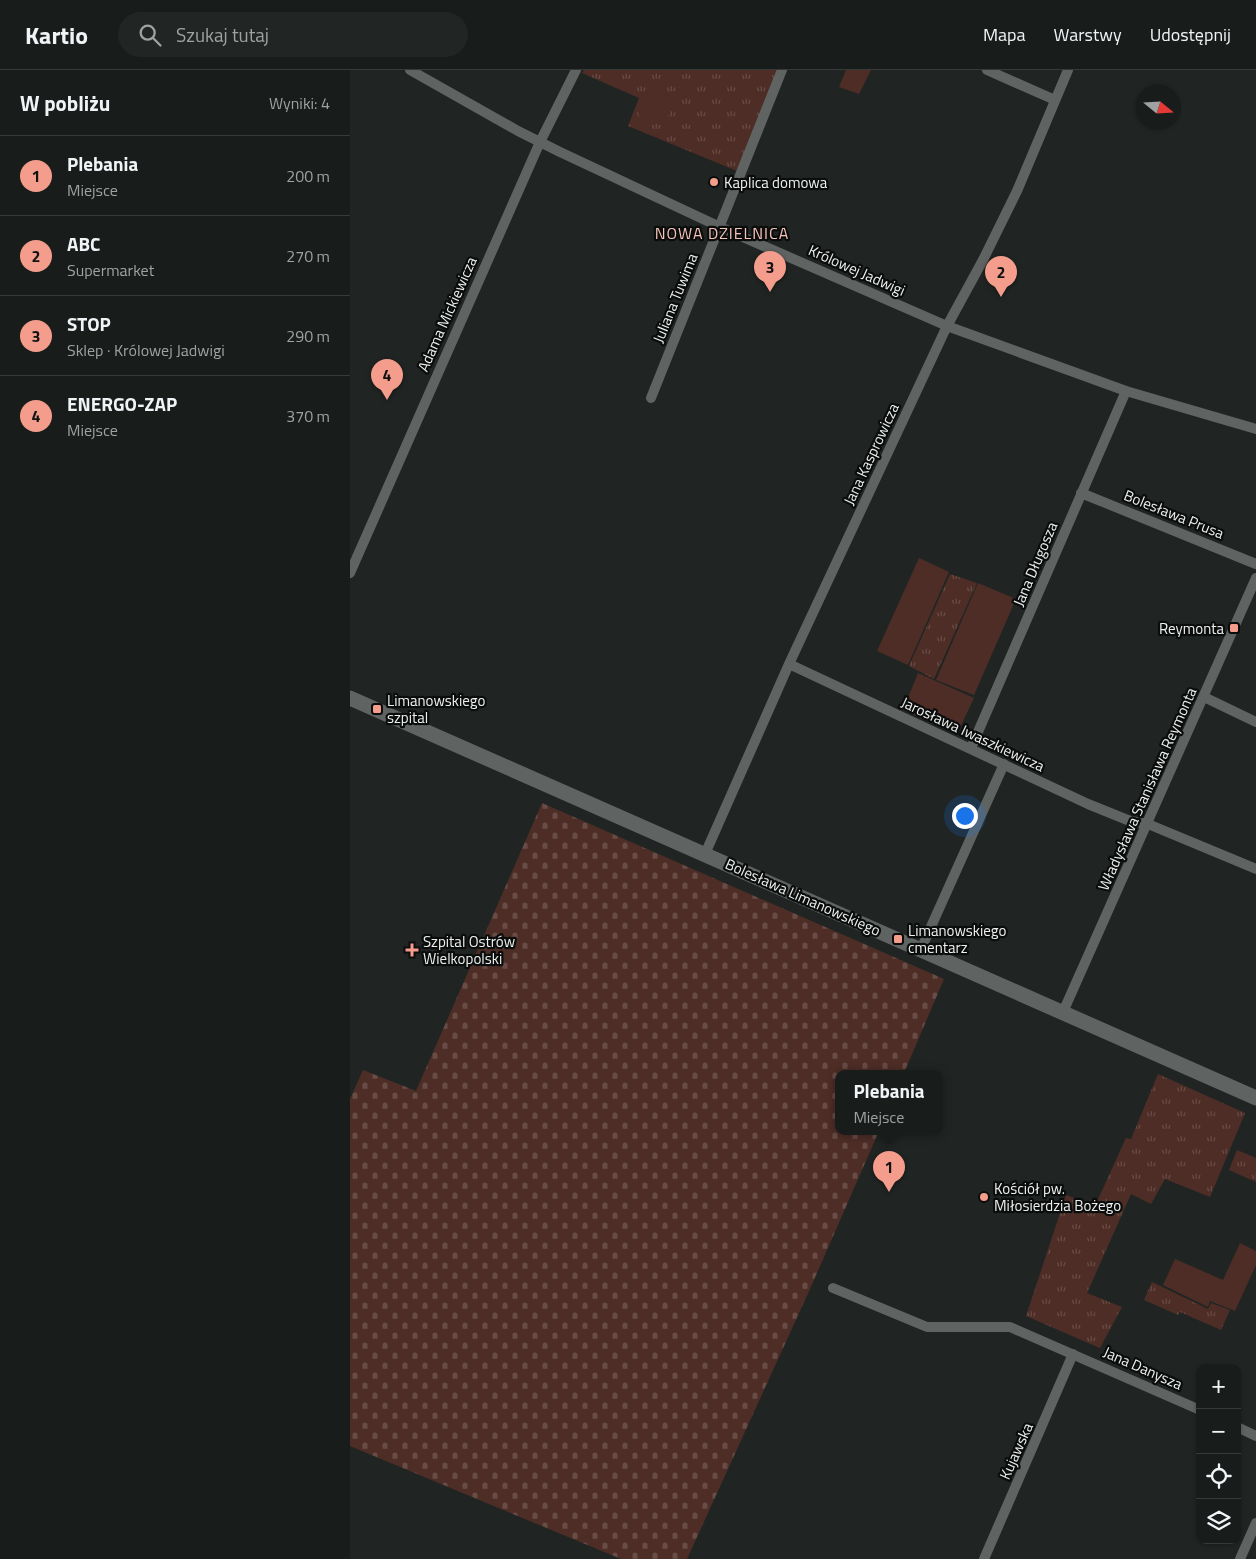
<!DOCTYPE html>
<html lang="pl">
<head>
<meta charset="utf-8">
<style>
  :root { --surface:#181c1a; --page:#212523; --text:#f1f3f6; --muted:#9fa1a2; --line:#363a39; --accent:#f49d8c }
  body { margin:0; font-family:"Titillium Web",sans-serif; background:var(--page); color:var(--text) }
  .controls { position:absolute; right:15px; bottom:15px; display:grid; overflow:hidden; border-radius:10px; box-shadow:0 1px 4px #0004 }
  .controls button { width:45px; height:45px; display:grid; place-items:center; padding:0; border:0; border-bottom:1px solid var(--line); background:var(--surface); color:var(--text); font:25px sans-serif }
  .compass { position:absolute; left:786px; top:15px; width:45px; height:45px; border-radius:50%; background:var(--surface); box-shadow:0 1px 4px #0004; rotate:108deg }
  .you { position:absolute; left:614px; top:745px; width:18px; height:18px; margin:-12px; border:4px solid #fff; border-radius:50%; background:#1a73e8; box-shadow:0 0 0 8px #1a73e833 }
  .badge { display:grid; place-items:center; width:32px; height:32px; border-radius:50%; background:var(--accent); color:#111; font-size:16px; font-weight:700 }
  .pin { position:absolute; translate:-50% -41px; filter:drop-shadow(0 1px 2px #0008) }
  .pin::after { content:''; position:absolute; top:26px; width:18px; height:15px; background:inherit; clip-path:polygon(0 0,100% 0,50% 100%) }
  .popup { position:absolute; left:485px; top:1000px; width:108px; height:65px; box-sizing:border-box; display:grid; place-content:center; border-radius:10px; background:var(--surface); filter:drop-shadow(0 1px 4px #0005); font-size:16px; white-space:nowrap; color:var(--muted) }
  .popup b { font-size:19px; color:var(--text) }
  .popup::after { content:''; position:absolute; left:50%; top:100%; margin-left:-10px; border:10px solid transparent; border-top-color:var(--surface) }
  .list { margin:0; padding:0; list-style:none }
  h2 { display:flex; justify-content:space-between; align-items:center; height:65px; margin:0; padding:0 20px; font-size:21px }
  h2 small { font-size:16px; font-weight:400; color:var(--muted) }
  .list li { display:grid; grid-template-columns:32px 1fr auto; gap:15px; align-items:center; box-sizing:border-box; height:80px; padding:0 20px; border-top:1px solid var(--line) }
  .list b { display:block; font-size:19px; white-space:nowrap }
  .list p { margin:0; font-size:16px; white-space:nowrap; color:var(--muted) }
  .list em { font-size:16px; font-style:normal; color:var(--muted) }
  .icon { flex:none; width:28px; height:28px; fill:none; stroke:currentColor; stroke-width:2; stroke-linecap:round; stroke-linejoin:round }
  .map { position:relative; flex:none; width:906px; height:1489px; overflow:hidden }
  header { display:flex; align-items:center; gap:30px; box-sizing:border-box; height:70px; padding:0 25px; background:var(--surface); border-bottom:1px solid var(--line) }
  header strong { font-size:24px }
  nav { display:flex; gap:28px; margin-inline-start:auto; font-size:18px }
  .search { width:350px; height:45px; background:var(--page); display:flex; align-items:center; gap:12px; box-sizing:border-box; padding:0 18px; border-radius:28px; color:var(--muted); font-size:19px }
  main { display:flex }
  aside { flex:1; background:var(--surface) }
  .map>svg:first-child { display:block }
  .grass { fill:url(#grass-tufts) }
  .cemetery { fill:url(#cemetery-stones) }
  .park { fill:#4e2d26 }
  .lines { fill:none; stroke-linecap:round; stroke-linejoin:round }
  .street { stroke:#5f6463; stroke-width:10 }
  .secondary { stroke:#5f6463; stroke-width:15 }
  .poi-dot { fill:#f49d8c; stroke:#0b0d0d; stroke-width:2 }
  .labels { text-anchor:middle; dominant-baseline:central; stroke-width:4.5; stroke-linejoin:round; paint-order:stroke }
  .poi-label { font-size:15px; fill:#edf0ef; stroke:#0b0d0d; text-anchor:start }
  .street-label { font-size:15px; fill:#edf0ef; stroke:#0b0d0d }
  .neighbourhood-label { font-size:16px; letter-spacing:1px; fill:#f6c4b9; stroke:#0b0d0d }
</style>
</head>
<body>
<header>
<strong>Kartio</strong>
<div class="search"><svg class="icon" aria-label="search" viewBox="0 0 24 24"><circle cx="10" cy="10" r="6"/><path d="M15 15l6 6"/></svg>Szukaj tutaj</div>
<nav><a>Mapa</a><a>Warstwy</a><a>Udostępnij</a></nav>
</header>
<main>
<aside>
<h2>W pobliżu<small>Wyniki: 4</small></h2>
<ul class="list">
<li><span class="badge">1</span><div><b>Plebania</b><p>Miejsce</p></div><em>200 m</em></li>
<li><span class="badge">2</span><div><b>ABC</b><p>Supermarket</p></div><em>270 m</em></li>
<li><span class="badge">3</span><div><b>STOP</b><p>Sklep · Królowej Jadwigi</p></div><em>290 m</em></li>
<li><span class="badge">4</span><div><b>ENERGO-ZAP</b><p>Miejsce</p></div><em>370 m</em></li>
</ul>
</aside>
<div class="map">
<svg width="906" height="1489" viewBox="0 0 906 1489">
  <defs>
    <pattern id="grass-tufts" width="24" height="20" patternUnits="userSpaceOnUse" patternTransform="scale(1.25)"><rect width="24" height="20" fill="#4e2d26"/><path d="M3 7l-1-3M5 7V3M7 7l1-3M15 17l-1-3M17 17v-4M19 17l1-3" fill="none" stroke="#684c46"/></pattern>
    <pattern id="cemetery-stones" width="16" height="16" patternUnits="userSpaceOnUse" patternTransform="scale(1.25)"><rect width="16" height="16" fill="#4e2d26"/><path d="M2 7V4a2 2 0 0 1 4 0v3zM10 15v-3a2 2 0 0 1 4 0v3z" fill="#684c46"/></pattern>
  </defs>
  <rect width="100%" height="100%" fill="#202523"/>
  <path class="grass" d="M 234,0 L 428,0 L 387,101 L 278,56 L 289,28 L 232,3 Z
    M 600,504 L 627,513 L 584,609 L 559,596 Z
    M 808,1004 L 895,1043 L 860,1127 L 815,1109 L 801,1134 L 781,1124 L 737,1223 L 772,1237 L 750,1278 L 676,1246 L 716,1125 L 745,1136 L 776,1068 L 781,1069 Z
    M 887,1080 L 906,1088 L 906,1112 L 879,1100 Z
    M 802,1212 L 858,1239 L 861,1233 L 880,1240 L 871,1260 L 830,1242 L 828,1245 L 794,1230 Z"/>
  <path class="cemetery" d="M 192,733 L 594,909 L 554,1003 L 489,1003 L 489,1061 L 529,1061 L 460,1219 L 337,1489 L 271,1489 L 0,1376 L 0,1029 L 13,1000 L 66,1021 Z"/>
  <path class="park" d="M 496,0 L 521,0 L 509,24 L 489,17 Z
    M 300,17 L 326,29 L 314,55 L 288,45 Z
    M 569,488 L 599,502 L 558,595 L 527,581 Z
    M 628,513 L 666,529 L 624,625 L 586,610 Z
    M 568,603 L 624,628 L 607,664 L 553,640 Z
    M 890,1173 L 906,1181 L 906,1195 L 885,1241 L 860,1231 L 858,1237 L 813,1215 L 825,1189 L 873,1210 Z"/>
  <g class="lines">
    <path class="street" d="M 60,0 L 168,61 L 210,82 L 370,157 L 597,256 L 776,321 L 906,359
      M 637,0 L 705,30
      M 301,328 L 432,0
      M 731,423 L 906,494
      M 0,503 L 190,72 L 226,0
      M 439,594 L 738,734 L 780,751 L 798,754 L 906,799
      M 854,627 L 906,652
      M 621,678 L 776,321
      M 355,784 L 439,594 L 597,256 L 633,190 L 667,121 L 718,0
      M 571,879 L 654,694
      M 713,942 L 906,508
      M 483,1218 L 577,1257 L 660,1257 L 850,1340
      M 887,1357 L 906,1366
      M 634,1489 L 723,1284
      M 890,1489 L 906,1453"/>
    <path class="secondary" d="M 0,628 L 906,1028"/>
  </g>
  <g class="poi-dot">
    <circle cx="364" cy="112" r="5"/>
    <rect x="879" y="553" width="10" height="10" rx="2.5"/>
    <rect x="22" y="634" width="10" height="10" rx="2.5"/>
    <rect x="543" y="864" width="10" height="10" rx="2.5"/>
    <path d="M59.5 872.5h5v5h5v5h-5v5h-5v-5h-5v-5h5z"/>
    <circle cx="634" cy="1127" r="5"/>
  </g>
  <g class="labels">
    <g class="poi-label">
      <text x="374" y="112">Kaplica domowa</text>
      <text x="874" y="558" text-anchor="end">Reymonta</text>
      <text x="37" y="630">Limanowskiego<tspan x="37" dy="17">szpital</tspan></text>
      <text x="558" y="860">Limanowskiego<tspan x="558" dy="17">cmentarz</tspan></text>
      <text x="73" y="871">Szpital Ostrów<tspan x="73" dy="17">Wielkopolski</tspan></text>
      <text x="644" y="1118">Kościół pw.<tspan x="644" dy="17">Miłosierdzia Bożego</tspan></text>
    </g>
    <g class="street-label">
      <text transform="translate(507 200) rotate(24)">Królowej Jadwigi</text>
      <text transform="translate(325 228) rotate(-68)">Juliana Tuwima</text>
      <text transform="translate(97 244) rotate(-66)">Adama Mickiewicza</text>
      <text transform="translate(521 384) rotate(-65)">Jana Kasprowicza</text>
      <text transform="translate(824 444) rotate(22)">Bolesława Prusa</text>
      <text transform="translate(685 494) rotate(-67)">Jana Długosza</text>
      <text transform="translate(623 664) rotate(25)">Jarosława Iwaszkiewicza</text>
      <text transform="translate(797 719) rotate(-66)">Władysława Stanisława Reymonta</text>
      <text transform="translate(453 827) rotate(24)">Bolesława Limanowskiego</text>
      <text transform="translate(793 1298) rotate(24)">Jana Danysza</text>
      <text transform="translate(666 1381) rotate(-66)">Kujawska</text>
    </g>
    <g class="neighbourhood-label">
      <text x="372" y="163">NOWA DZIELNICA</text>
    </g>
  </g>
</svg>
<div class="controls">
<button>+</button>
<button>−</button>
<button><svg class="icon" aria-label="locate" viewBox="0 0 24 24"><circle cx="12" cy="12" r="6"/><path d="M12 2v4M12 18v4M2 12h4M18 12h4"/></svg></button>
<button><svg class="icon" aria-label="layers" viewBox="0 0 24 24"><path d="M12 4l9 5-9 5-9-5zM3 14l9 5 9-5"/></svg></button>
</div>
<svg class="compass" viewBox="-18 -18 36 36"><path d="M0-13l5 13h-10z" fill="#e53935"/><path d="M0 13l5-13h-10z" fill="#9fa1a2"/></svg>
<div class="you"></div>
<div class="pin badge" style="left:539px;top:1122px">1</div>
<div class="popup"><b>Plebania</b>Miejsce</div>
<div class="pin badge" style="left:651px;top:227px">2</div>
<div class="pin badge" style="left:420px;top:222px">3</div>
<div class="pin badge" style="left:37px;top:330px">4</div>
</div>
</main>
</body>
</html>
